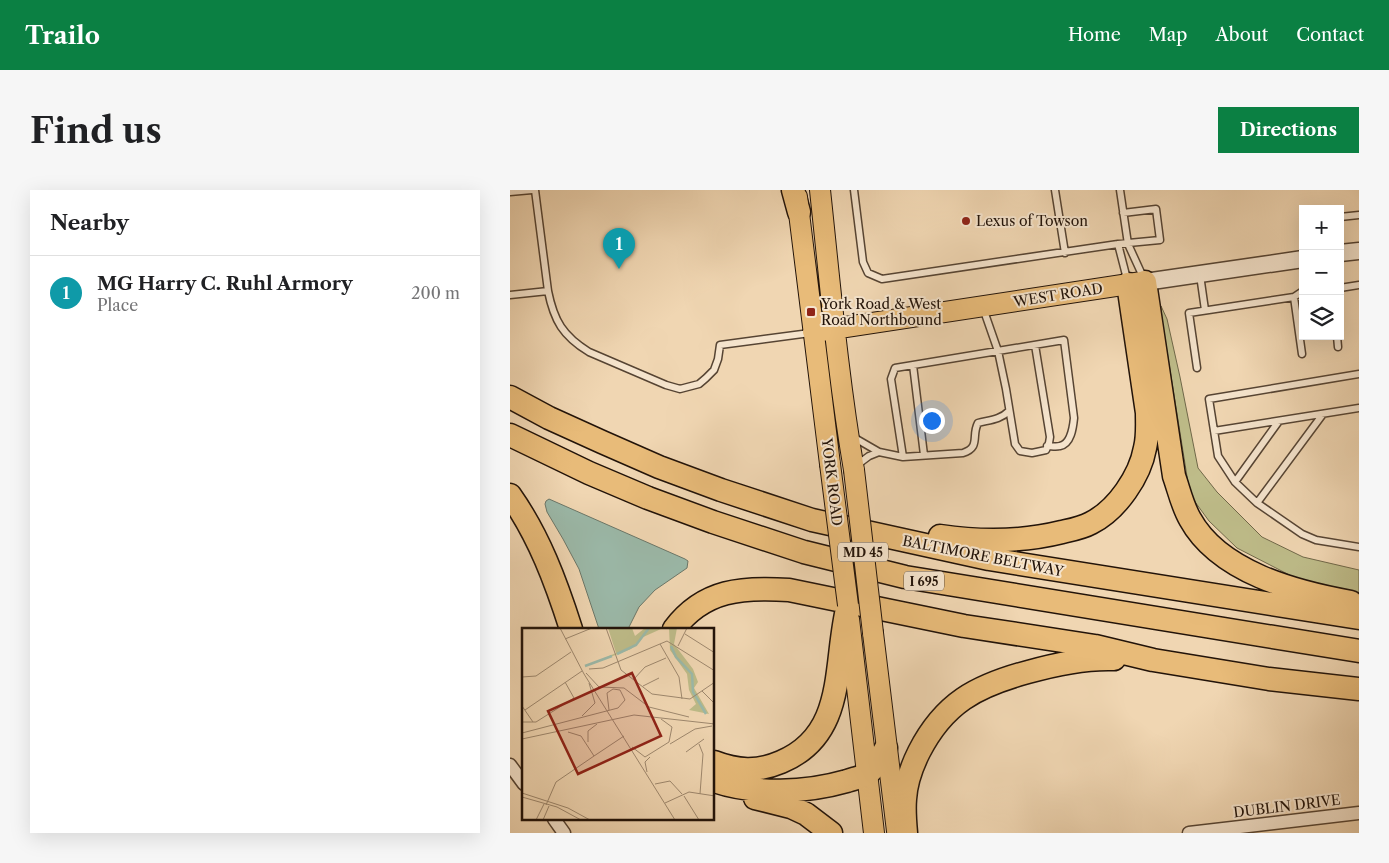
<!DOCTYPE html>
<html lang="en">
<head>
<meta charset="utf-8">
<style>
  :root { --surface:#fff; --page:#f6f6f6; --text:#202124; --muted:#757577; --line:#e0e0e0; --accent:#0b8043 }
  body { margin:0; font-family:"Libre Caslon Text",serif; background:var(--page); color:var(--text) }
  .controls { position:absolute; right:15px; top:15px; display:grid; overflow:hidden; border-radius:0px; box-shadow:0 5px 20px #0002 }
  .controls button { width:45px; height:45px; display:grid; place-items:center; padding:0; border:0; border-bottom:1px solid var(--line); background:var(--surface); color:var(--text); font:25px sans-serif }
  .you { position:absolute; left:421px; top:230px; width:18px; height:18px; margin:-12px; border:4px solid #fff; border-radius:50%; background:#1a73e8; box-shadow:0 0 0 8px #1a73e833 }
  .badge { display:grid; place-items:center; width:32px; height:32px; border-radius:50%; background:var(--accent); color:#fff; font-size:16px; font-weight:700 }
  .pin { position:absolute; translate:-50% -41px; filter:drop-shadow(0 1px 2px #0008) }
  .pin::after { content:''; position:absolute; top:26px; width:18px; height:15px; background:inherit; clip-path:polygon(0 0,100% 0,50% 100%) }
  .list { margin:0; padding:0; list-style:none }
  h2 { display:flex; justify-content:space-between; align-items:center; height:65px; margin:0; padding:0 20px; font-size:21px }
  h2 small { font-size:16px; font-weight:400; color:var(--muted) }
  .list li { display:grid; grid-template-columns:32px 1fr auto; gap:15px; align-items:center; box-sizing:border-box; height:75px; padding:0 20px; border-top:1px solid var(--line) }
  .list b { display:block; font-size:19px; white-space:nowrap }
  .list p { margin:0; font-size:16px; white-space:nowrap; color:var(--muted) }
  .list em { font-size:16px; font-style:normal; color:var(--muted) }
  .icon { flex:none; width:28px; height:28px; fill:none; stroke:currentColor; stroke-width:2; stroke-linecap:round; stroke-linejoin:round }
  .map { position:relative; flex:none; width:849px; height:643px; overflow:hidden; border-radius:0px }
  header { display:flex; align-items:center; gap:30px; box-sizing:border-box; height:70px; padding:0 25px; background:var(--accent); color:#fff }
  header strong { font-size:24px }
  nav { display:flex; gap:28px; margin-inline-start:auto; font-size:18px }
  .intro { display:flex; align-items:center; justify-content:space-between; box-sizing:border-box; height:120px; padding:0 30px }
  h1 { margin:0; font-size:35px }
  .button { padding:12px 22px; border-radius:0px; background:var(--accent); color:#fff; font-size:18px; font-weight:700 }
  main { display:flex; gap:30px; padding:0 30px }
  aside { flex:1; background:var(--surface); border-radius:0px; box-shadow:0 5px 20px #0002 }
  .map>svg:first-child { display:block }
  .green { fill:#bebc89; stroke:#706849 }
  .water { fill:#9bb9a9; stroke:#6b7769 }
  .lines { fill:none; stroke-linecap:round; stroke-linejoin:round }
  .service-casing { stroke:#564433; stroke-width:9 }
  .minor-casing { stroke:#564433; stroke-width:15 }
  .tertiary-casing { stroke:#564433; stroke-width:19 }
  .primary-casing { stroke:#221309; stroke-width:22 }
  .motorway-casing { stroke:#221309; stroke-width:25 }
  .service { stroke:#f5e4cd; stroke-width:6 }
  .minor { stroke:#f5e4cd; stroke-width:12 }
  .tertiary { stroke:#f5e4cd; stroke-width:16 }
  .primary { stroke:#e8bb79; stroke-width:20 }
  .motorway { stroke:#e8bb79; stroke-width:22 }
  .primary-bridge-casing { stroke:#221309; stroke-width:22; stroke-linecap:butt }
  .primary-bridge { stroke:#e8bb79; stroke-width:20 }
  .poi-dot { fill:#8f2418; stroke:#f5e4cd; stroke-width:2 }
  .labels { text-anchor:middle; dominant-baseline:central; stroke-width:4; stroke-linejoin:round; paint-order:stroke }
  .shield { fill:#f5e4cd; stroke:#615244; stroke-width:1 }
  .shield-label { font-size:12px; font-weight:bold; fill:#221309 }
  .poi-label { font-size:14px; fill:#221309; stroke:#f5e4cd; text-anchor:start }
  .street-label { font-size:14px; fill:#221309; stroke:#f5e4cd }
  .inset-river { fill:none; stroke:#9bb9a9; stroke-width:2.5 }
  .inset-road { fill:none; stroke:#9e886e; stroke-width:1 }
  .view { fill:#8f2418; fill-opacity:0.15; stroke:#8f2418; stroke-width:2.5 }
  .inset-edge { fill:none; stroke:#221309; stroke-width:2.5 }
</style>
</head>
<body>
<header>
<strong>Trailo</strong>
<nav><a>Home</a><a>Map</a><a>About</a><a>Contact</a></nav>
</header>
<div class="intro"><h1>Find us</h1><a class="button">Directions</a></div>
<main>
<aside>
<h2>Nearby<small></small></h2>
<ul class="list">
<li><span class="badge" style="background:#0f9aa8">1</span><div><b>MG Harry C. Ruhl Armory</b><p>Place</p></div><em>200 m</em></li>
</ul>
</aside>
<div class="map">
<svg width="849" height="643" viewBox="0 0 849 643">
  <rect width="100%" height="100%" fill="#f0d6b2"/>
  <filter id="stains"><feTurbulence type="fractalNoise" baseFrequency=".004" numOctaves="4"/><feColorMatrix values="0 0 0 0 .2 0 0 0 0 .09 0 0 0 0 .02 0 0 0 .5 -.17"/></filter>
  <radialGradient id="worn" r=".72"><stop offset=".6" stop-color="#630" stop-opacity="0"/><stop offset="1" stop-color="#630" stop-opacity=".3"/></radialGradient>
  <path class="green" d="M 651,116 L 657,129 L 670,187 L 688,278 L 707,302 L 752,347 L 793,367 L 849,380 L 849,403 L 797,394 L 727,358 L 699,331 L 680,305 L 652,130 Z"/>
  <path class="water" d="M 39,309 L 175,369 L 178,371 L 177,378 L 145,400 L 129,417 L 118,439 L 89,439 L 69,379 L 53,349 L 37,322 L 35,314 L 36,311 Z"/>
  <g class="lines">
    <g class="service-casing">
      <path id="service" d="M 25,0 L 38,101
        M 344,0 L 353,72 L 358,83 L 372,89 L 608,54 L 650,50 L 646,19 L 613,23
        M 545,0 L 555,63
        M 610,0 L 618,54 L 634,89
        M 0,2 L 22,0
        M 830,27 L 849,25
        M 608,54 L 617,89
        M 690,85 L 695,120
        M 830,98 L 849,95
        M 0,105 L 38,101 C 44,131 53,146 79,162 L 156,195 L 170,199 L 189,194 L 196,188 L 204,180 L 208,169 L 210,155 L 300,143
        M 784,107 L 792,164
        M 473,118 L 488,161 L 496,199 L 505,254 L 510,261 L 522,263 L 536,260 L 539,253 L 540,247 L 525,155
        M 827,146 L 828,157
        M 403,175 L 414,265
        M 687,178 L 679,123 L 784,107 L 793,101
        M 849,184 L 699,209 L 708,266 L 725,292 L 747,313 L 792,344 L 806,350 L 849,357
        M 704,241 L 849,218
        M 343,247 L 369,262 L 393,267 L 453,263 C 471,257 461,246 468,233 C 479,230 490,230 499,221
        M 393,267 L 381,189 L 385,178 L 554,150 L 564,228 C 563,238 561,254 550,256 C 546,257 541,256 537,256
        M 347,275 L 359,266 L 369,262
        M 725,292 L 769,231
        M 747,313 L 813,224"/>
    </g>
    <g class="minor-casing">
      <path id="minor" d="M 0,575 L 14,594
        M 44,629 L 54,643
        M 679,643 L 849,623"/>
    </g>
    <g class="tertiary-casing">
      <path id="tertiary" d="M 830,63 L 849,61
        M 635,92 L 793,69"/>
    </g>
    <g class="primary-casing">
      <path id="primary" d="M 310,0 C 320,93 328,187 344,280
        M 287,7 L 320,274
        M 303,142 L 632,92
        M 339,429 L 364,643
        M 363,443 L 387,641"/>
    </g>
    <g class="motorway-casing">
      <path id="motorway" d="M 283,0 L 289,22
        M 635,92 L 664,286 C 669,300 672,315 680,329 C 709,382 785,402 841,412
        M 0,207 L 39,228 L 92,252 L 149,277 L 211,300 L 302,330 L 479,369 L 849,428
        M 0,245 L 79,283 L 138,308 L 203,332 L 294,362 L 395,387 L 849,461
        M 0,305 C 29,346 46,392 61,439
        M 430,346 C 471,352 512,352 552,342 C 561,340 572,338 581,333 C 607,320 630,286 635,258 C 638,246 637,235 637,223 L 618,94
        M 164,439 C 194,399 233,397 279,400 L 454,436 L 585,456 L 643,470 L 759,489 L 849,499
        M 204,572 C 227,581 248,582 271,572 C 338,544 323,473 338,415
        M 204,591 C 246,605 295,603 337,591 C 342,589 349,588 355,585 C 364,581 371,567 376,558
        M 245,608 L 281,617 L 296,624 L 321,643
        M 396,643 C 395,632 394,620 395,609 C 396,593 402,576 409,562 C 434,513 466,496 518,482 C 546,474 575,468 604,469"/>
    </g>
    <use href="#service" class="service"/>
    <use href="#minor" class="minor"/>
    <use href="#tertiary" class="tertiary"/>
    <use href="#primary" class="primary"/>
    <use href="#motorway" class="motorway"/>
    <g class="primary-bridge-casing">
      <path id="primary-bridge" d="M 320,274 L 338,415
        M 344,280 L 363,443"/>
    </g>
    <use href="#primary-bridge" class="primary-bridge"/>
  </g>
  <g class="poi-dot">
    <circle cx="456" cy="31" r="5"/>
    <rect x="296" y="117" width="10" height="10" rx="2.5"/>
  </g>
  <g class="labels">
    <g class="shield">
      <rect x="328" y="352.5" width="50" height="19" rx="4"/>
      <rect x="394" y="381.5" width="40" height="19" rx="4"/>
    </g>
    <g class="shield-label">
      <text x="353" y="362">MD 45</text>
      <text x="414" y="391">I 695</text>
    </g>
    <g class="poi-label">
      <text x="466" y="31">Lexus of Towson</text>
      <text x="311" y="114">York Road &amp; West<tspan x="311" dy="16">Road Northbound</tspan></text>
    </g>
    <g class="street-label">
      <text transform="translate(548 105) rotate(-9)">WEST ROAD</text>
      <text transform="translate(322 292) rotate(83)">YORK ROAD</text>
      <text transform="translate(473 366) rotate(11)">BALTIMORE BELTWAY</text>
      <text transform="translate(777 616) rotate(-7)">DUBLIN DRIVE</text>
    </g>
  </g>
  <g transform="translate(12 438)">
    <rect width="192" height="192" fill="#f0d6b2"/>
    <path d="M 86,0 L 110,0 L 113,8 L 123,0 L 139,1 L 119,10 L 109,21 L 62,39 L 94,25 ZM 147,0 L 155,0 L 152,16 L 171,41 L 176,54 L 172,60 L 187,86 L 167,82 L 174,76 L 167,62 L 165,46 L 148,22 Z" fill="#bebc89"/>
    <path class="inset-river" d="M 149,18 L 154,29 L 170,46 L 171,64 L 184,86M 95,26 L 114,17 L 127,0M 63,38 L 90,28"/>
    <path class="inset-road" d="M 38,0 L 62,46 L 153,192M 84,0 L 99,42 L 130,66 L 168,71 L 193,54M 163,6 L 193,25M 43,11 L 70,0M 138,16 L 157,49 L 160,71M 156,18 L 165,0M 67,41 L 81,40 L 145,13 L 193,43M 64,45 L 77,59 L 102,60 L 127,79 L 167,89M 0,49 L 14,48 L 49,24M 112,51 L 123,39 L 144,30M 121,58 L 137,50M 180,63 L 193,76M 0,78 L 11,94M 3,82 L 60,43M 60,88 L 73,75 L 67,55M 0,94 L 14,94 L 52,70 L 43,54M 46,104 L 59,108 L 72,128M 0,105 L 96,80 L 103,72 L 98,62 L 91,61 L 85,65 L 87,82M 0,111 L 112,87 L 193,96M 66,114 L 66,103 L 75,96M 148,116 L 173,101 L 190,98M 177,116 L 181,126 L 178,166M 110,119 L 123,129 L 147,114 L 150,99 L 139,91M 164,124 L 182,111M 72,128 L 102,108M 125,144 L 123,134 L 128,129M 133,156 L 148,153 L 160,166M 0,165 L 46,180 L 68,192M 162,168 L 177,192M 0,169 L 35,179 L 59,192M 143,175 L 167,164 L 193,168M 24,177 L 34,154 L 72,128M 14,192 L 22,176M 21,192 L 27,178"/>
    <path class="view" d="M 110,45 L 139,108 L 56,146 L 26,83 Z"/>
    <rect width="192" height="192" class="inset-edge"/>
  </g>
  <rect width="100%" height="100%" filter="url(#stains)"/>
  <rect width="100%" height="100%" fill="url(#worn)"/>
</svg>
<div class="controls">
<button>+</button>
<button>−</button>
<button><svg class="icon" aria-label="layers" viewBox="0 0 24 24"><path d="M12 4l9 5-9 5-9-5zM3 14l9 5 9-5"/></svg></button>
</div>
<div class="you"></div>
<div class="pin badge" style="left:109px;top:79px;background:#0f9aa8">1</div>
</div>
</main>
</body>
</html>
